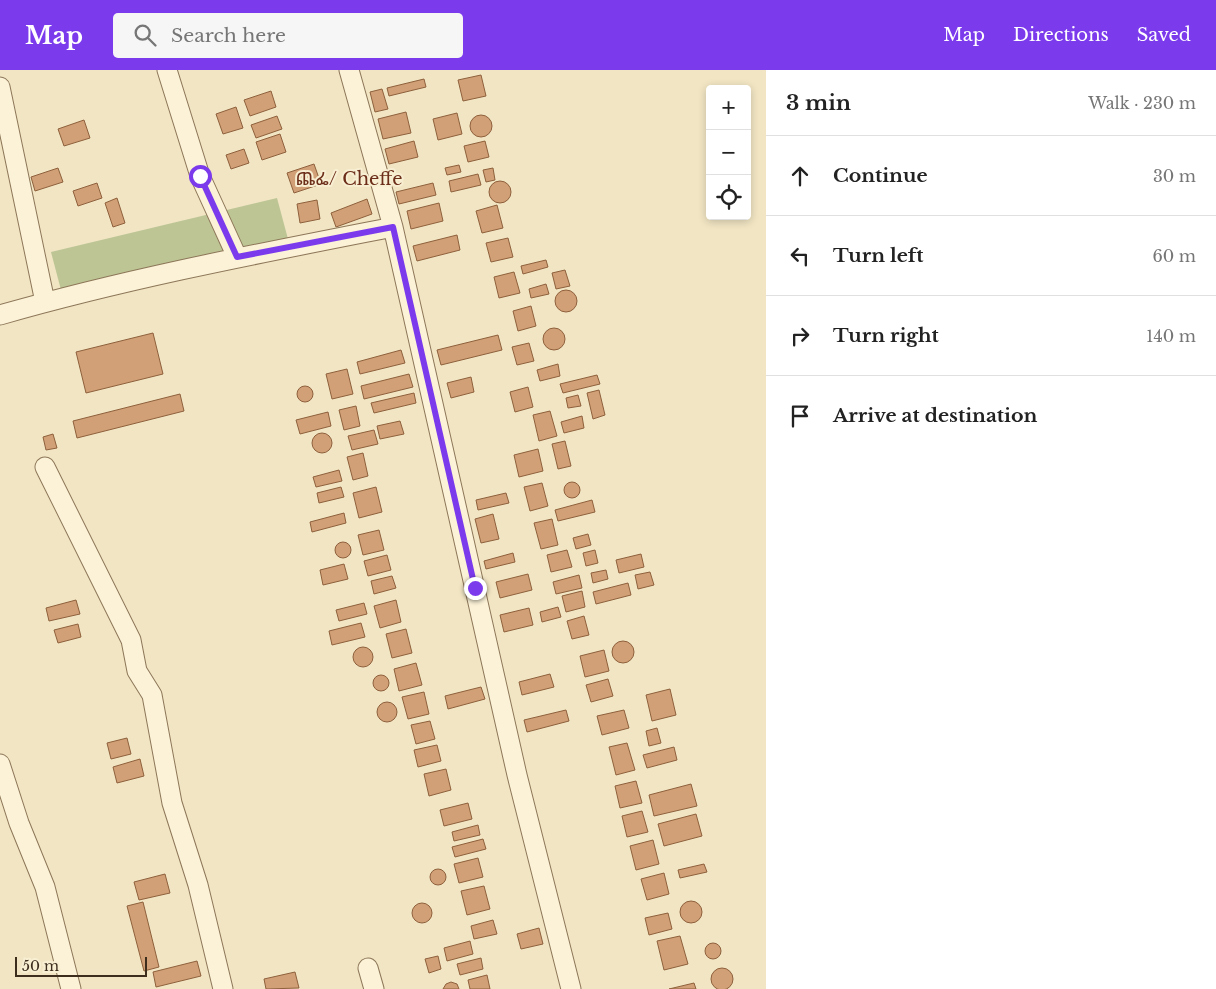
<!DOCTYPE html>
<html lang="en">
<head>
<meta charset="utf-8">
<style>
  :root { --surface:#fff; --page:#f6f6f6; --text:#222; --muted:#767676; --line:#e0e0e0; --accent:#7c3aed }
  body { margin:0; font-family:"Libre Baskerville","Noto Sans Ethiopic",serif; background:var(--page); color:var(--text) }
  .controls { position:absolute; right:15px; top:15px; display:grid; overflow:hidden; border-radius:5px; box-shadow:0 2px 8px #0003 }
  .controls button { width:45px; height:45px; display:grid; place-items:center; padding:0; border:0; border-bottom:1px solid var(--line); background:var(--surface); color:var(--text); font:25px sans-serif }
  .scale { position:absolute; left:15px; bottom:12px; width:132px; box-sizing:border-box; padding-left:5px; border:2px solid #3c2d1d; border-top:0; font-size:14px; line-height:18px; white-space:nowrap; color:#3c2d1d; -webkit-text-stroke:4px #f8efd3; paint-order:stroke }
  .stop { position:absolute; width:15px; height:15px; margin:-11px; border:4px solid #7c3aed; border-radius:50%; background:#fff }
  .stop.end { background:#7c3aed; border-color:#fff; box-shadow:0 1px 5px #0008 }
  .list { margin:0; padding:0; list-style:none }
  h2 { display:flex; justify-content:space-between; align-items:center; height:65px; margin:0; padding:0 20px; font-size:21px }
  h2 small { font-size:16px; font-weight:400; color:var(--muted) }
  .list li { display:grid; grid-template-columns:32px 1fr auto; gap:15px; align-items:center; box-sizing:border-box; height:80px; padding:0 20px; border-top:1px solid var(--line) }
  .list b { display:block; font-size:19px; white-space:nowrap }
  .list em { font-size:16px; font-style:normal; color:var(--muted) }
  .icon { flex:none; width:28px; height:28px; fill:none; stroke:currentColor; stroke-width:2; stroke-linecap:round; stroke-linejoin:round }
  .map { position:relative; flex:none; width:766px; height:919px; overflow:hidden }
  header { display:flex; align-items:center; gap:30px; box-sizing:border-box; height:70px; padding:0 25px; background:var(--accent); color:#fff }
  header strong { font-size:24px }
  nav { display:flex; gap:28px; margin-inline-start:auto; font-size:18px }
  .search { width:350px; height:45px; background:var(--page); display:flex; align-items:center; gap:12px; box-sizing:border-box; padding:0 18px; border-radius:5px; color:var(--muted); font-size:19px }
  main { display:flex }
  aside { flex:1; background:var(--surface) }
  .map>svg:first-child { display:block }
  .cemetery { fill:#bdc595 }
  .building { fill:#d2a076; stroke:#8e603c }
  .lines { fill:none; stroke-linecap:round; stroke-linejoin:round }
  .minor-casing { stroke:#8d7658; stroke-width:21 }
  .minor { stroke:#fbf2d7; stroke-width:19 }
  .route { stroke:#7c3aed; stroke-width:6 }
  .labels { text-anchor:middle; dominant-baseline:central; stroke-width:4; stroke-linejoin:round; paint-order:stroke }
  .quarter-label { font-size:18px; fill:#6c2e19; stroke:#f8efd3 }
</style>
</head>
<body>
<header>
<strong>Map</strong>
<div class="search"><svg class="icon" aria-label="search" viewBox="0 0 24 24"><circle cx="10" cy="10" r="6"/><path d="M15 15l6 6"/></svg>Search here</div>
<nav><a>Map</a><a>Directions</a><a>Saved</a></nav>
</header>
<main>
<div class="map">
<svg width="766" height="919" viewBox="0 0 766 919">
  <rect width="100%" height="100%" fill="#f1e5c3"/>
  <path class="cemetery" d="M 277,128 L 288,169 L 61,220 L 51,182 Z"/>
  <path class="building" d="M 481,5 L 486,26 L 463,31 L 458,10 Z
    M 424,9 L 426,17 L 389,26 L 387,18 Z
    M 382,19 L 388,39 L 375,42 L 370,22 Z
    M 271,21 L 276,37 L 250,46 L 244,30 Z
    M 236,37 L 243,58 L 223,64 L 216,44 Z
    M 406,42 L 411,63 L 383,69 L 378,49 Z
    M 457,43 L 462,64 L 438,70 L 433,49 Z
    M470 56a11 11 0 1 1 22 0a11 11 0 1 1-22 0Z
    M 277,46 L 282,59 L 256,68 L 251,55 Z
    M 84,50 L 90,68 L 64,76 L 58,59 Z
    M 280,64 L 286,82 L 262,90 L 256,72 Z
    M 414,71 L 418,87 L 389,94 L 385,79 Z
    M 485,71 L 489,87 L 468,92 L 464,76 Z
    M 244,79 L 249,93 L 231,99 L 226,85 Z
    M 314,94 L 321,114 L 294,123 L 287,103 Z
    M 459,95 L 461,102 L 447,105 L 445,98 Z
    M 58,98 L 63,112 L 35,121 L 31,107 Z
    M 493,98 L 495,110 L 486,112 L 483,100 Z
    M 478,104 L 481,115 L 451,122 L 449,111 Z
    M489 122a11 11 0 1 1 22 0a11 11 0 1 1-22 0Z
    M 97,113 L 102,128 L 78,136 L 73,121 Z
    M 433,113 L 436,125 L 399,134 L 396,122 Z
    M 117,128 L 125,153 L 113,157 L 105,133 Z
    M 367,129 L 372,144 L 336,157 L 331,143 Z
    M 317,130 L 320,149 L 300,153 L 297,134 Z
    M 439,133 L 443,151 L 411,159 L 407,141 Z
    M 497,135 L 503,158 L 482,163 L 476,141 Z
    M 457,165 L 460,180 L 417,191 L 413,176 Z
    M 508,168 L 513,187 L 491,192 L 486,173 Z
    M 546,190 L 548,197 L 523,204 L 521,196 Z
    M 565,200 L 570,216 L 556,219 L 552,203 Z
    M 514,202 L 520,223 L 499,228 L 494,207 Z
    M 546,214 L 549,224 L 531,228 L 529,219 Z
    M555 231a11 11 0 1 1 22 0a11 11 0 1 1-22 0Z
    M 531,236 L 536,256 L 518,261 L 513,241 Z
    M543 269a11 11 0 1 1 22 0a11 11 0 1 1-22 0Z
    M 153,263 L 163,304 L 86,323 L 76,282 Z
    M 498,265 L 502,280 L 441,295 L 437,280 Z
    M 529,273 L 534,291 L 517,295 L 512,277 Z
    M 401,280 L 405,293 L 360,304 L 357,292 Z
    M 558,294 L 560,306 L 540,311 L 537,300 Z
    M 347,299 L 353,324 L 332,329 L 326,304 Z
    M 409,304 L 413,317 L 364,329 L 361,316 Z
    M 597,305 L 600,314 L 563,323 L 560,314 Z
    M 471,307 L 474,322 L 451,328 L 447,313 Z
    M297 324a8 8 0 1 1 16 0a8 8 0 1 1-16 0Z
    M 528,317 L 533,337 L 515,342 L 510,322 Z
    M 599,320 L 605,345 L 593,349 L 587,323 Z
    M 414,323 L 416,333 L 374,343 L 371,333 Z
    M 180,324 L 184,341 L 77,368 L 73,351 Z
    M 578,325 L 581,336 L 568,338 L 566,328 Z
    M 356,336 L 360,356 L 344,360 L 339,340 Z
    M 550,341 L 557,366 L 539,371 L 533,345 Z
    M 328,342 L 331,356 L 300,364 L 296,350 Z
    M 582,346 L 584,358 L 564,363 L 561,352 Z
    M 400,351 L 404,364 L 380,369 L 377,356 Z
    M 374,360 L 378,374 L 352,380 L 348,366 Z
    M312 373a10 10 0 1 1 20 0a10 10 0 1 1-20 0Z
    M 53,364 L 57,378 L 46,380 L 43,367 Z
    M 565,371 L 571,396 L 558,399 L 552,374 Z
    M 538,379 L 543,401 L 519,407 L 514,385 Z
    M 363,383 L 368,406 L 353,410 L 347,387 Z
    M 339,400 L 342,411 L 316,417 L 313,407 Z
    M564 420a8 8 0 1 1 16 0a8 8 0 1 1-16 0Z
    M 542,413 L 548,436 L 530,441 L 524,417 Z
    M 341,417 L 344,427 L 319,433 L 317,423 Z
    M 376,417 L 382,442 L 359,448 L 353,423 Z
    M 506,423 L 509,433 L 478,440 L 476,430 Z
    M 592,430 L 595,442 L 558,451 L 555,440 Z
    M 344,443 L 346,453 L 312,462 L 310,452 Z
    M 493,444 L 499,469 L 481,473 L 475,449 Z
    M 552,449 L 558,475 L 541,479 L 534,453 Z
    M 379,460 L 384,480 L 363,485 L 358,465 Z
    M 588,464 L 591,475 L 576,479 L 573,468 Z
    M335 480a8 8 0 1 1 16 0a8 8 0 1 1-16 0Z
    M 567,480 L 572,497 L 551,502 L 547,485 Z
    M 595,480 L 598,493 L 586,496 L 583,483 Z
    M 513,483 L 515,492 L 486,499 L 484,491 Z
    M 641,484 L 644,497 L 619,503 L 616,490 Z
    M 387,485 L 391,500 L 368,506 L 364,491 Z
    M 344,494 L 348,509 L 323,515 L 320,500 Z
    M 606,500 L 608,509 L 593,513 L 591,503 Z
    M 650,502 L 654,515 L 638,519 L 635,505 Z
    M 528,504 L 532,520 L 500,528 L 496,512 Z
    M 579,505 L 582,518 L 556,524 L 553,512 Z
    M 392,506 L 396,518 L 374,524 L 371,511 Z
    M 628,513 L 631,525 L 596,534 L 593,522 Z
    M 582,521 L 585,537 L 566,542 L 562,526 Z
    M 76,530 L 80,544 L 49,551 L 46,538 Z
    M 396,530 L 401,552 L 380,558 L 374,536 Z
    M 364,533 L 367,544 L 339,551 L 336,540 Z
    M 558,537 L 561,547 L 542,552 L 540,542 Z
    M 529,538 L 533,555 L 504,562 L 500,545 Z
    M 584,546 L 589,565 L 572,569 L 567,551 Z
    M 361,553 L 365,567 L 332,575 L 329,561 Z
    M 78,554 L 81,567 L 58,573 L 54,560 Z
    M 406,559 L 412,583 L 392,588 L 386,564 Z
    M612 582a11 11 0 1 1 22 0a11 11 0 1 1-22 0Z
    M353 587a10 10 0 1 1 20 0a10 10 0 1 1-20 0Z
    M 604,580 L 609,601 L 585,607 L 580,586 Z
    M 416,593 L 422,615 L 399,621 L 394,599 Z
    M 550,604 L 554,617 L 522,625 L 519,612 Z
    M373 613a8 8 0 1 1 16 0a8 8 0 1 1-16 0Z
    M 608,609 L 613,626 L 591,632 L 586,615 Z
    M 481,617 L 485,629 L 448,639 L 445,626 Z
    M 670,619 L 676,645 L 652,651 L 646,625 Z
    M 424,622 L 429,644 L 408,649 L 402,627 Z
    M377 642a10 10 0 1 1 20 0a10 10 0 1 1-20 0Z
    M 566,640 L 569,651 L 527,662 L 524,650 Z
    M 624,640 L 629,658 L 602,665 L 597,646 Z
    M 430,651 L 435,669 L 416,674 L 411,655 Z
    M 657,658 L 661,673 L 649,676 L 646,661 Z
    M 127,668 L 131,684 L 111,689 L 107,673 Z
    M 627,673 L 635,700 L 616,705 L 609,677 Z
    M 437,675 L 441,691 L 418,697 L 414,680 Z
    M 674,677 L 677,690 L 647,698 L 643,685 Z
    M 140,689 L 144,706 L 117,713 L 113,697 Z
    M 446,699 L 451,720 L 429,726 L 424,704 Z
    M 636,711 L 642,733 L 620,738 L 615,716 Z
    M 691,714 L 697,736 L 654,746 L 649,725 Z
    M 468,733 L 472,749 L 444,756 L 440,740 Z
    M 642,741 L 648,762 L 627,767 L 622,746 Z
    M 696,744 L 702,766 L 664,776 L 658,754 Z
    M 478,755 L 480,765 L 454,771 L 452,762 Z
    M 483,769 L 486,779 L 455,787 L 452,777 Z
    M 653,770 L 659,794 L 636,800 L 630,776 Z
    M 478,788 L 483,807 L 459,813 L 454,794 Z
    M 704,794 L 707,802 L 680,808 L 678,800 Z
    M430 807a8 8 0 1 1 16 0a8 8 0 1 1-16 0Z
    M 664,803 L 669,824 L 647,830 L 641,809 Z
    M 165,804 L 170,823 L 139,830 L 134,812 Z
    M 484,816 L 490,839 L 467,845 L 461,821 Z
    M680 842a11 11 0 1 1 22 0a11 11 0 1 1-22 0Z
    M 143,832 L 159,897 L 144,901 L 127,836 Z
    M412 843a10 10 0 1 1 20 0a10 10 0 1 1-20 0Z
    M 668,843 L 672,859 L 649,865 L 645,848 Z
    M 493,850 L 497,864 L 474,869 L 471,856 Z
    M 539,858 L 543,874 L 521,879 L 517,864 Z
    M 680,866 L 688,894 L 664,900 L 657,871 Z
    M 470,871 L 473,884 L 447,891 L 444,878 Z
    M705 881a8 8 0 1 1 16 0a8 8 0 1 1-16 0Z
    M 438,886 L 441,899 L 429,903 L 425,889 Z
    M 481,888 L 483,899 L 460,905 L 457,894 Z
    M 197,891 L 201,906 L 156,917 L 153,902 Z
    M711 909a11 11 0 1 1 22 0a11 11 0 1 1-22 0Z
    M 295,902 L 299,918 L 266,919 L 264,909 Z
    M 487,905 L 490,919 L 470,919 L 468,910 Z
    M 451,912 L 457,914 L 459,919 L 443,919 L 446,914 Z
    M 694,913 L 696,919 L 669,919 Z"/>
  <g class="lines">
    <g class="minor-casing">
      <path id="minor" d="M 167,0 L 200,106 L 237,187
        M 349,0 L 393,157 L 517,705 L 571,919
        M 0,17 L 45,232
        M 0,245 C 129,208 261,183 393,157
        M 45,397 L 131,570 L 137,601 L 152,625 L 172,733 L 198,815 L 223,919
        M 0,694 L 19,753 L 45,817 L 71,919
        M 368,898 L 374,919"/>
    </g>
    <use href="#minor" class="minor"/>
  </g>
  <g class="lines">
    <path class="route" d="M 200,106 L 237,187 L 393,157 L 475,518"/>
  </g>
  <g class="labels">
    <g class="quarter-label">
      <text x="349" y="109">ጨፌ/ Cheffe</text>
    </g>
  </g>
</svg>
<div class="controls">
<button>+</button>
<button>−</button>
<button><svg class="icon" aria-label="locate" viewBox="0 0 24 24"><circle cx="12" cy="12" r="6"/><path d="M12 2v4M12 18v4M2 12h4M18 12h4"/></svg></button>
</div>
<div class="scale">50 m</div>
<div class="stop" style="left:200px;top:106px"></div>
<div class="stop end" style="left:475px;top:518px"></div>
</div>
<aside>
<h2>3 min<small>Walk · 230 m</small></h2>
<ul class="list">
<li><svg class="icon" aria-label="ahead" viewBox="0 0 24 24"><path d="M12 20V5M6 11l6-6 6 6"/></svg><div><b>Continue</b></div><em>30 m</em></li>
<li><svg class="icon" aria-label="left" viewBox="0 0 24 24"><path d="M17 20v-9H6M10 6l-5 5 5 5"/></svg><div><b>Turn left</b></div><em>60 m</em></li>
<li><svg class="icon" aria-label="right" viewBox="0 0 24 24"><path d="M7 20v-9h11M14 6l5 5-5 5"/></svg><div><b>Turn right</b></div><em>140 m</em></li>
<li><svg class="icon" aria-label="arrive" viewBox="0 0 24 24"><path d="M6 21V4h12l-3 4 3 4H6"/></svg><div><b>Arrive at destination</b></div></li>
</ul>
</aside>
</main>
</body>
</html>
